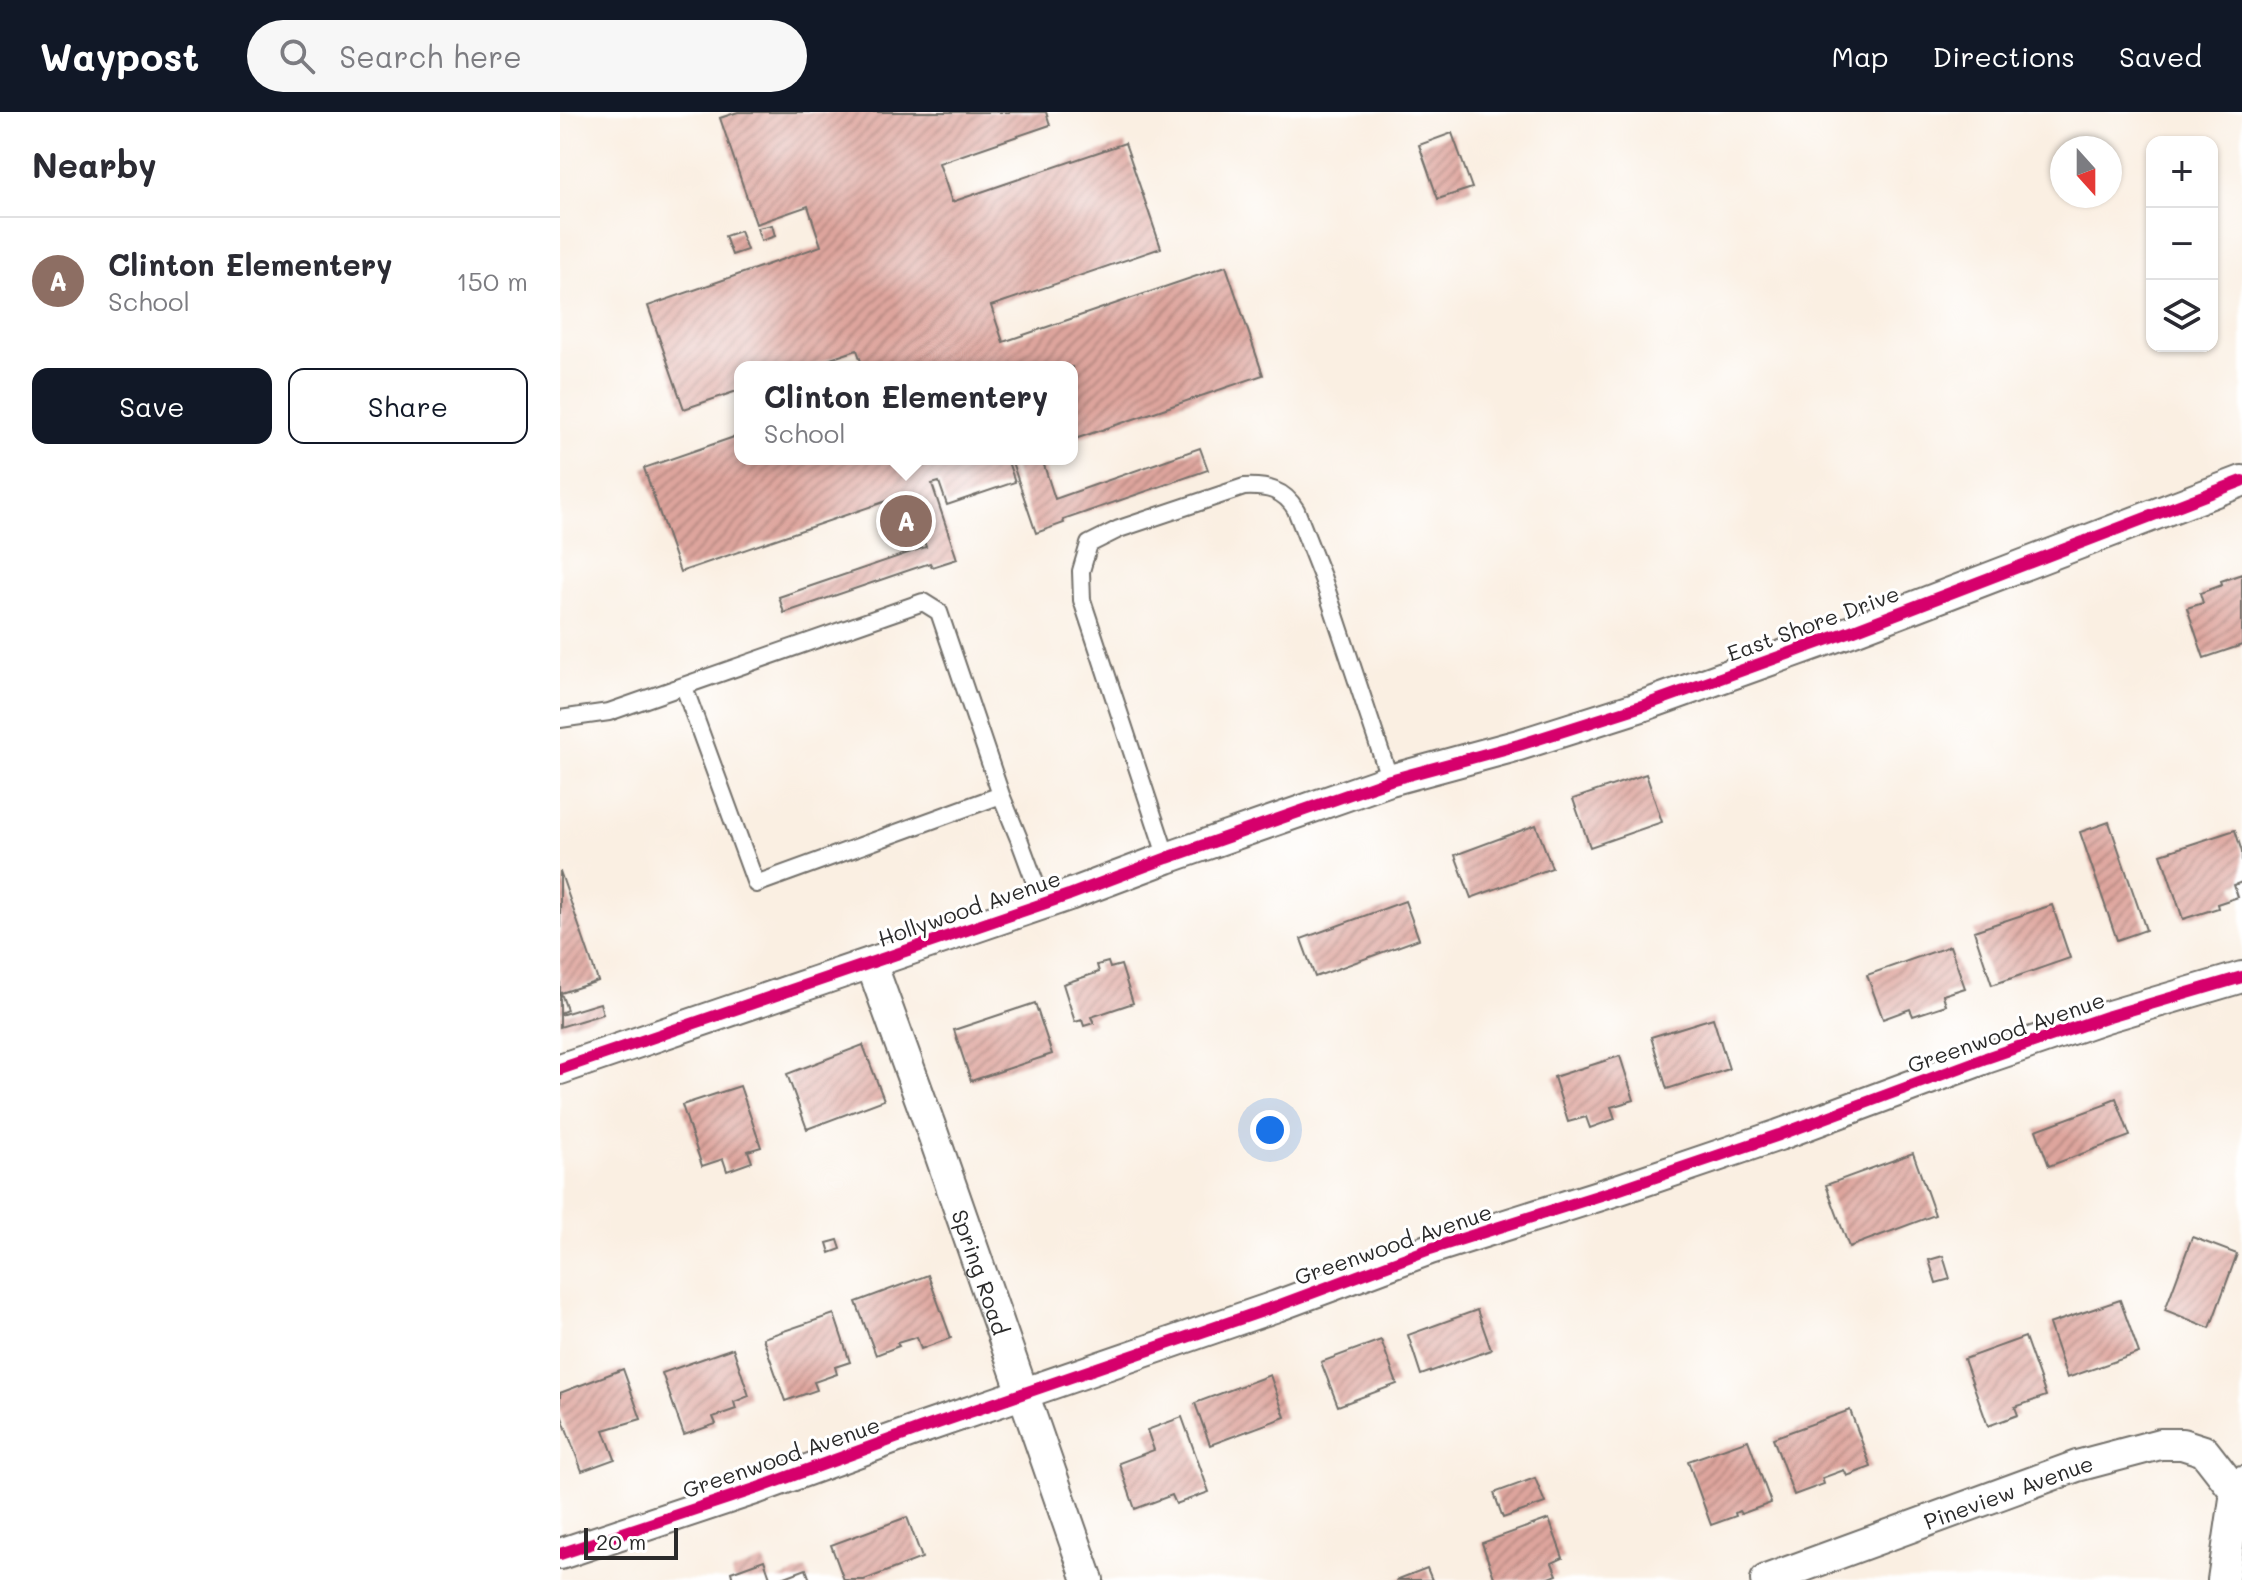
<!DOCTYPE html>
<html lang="en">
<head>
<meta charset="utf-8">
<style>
  :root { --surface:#fff; --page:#f7f7f7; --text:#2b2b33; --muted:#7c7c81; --line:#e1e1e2; --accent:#111827 }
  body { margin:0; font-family:Mali,sans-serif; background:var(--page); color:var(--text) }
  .controls { position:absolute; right:24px; top:24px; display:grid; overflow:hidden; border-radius:16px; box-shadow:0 2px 6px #0004 }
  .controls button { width:72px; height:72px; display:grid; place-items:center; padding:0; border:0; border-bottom:2px solid var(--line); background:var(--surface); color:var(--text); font:40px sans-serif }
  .compass { position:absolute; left:1490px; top:24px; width:72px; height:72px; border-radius:50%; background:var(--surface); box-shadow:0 2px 6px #0004; rotate:159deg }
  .scale { position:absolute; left:24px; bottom:20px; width:94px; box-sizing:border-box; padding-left:8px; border:4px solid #2b2b2b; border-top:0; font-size:22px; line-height:28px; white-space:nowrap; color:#2b2b2b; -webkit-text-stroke:6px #fff; paint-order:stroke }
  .you { position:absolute; left:710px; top:1018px; width:28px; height:28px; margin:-20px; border:6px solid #fff; border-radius:50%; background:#1a73e8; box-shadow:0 0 0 12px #1a73e833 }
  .badge { display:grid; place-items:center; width:52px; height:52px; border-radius:50%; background:var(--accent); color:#fff; font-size:26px; font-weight:700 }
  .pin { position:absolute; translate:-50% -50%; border:4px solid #fff; box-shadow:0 2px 8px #0006 }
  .popup { position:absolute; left:174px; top:249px; width:344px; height:104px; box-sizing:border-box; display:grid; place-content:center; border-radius:16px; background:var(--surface); filter:drop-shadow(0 2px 6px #0005); font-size:26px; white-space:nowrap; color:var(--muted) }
  .popup b { font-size:30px; color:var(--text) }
  .popup::after { content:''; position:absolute; left:50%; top:100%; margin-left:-16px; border:16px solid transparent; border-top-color:var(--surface) }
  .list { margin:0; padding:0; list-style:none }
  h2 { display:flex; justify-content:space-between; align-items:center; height:104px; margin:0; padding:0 32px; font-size:34px }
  h2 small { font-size:26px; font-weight:400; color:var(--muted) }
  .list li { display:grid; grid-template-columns:52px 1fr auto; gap:24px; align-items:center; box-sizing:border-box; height:128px; padding:0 32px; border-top:2px solid var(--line) }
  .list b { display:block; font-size:30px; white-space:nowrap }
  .list p { margin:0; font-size:26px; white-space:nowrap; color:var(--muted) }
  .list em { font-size:26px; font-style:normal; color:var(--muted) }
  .actions { display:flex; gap:16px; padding:24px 32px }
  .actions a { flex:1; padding:18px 0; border:2px solid var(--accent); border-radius:16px; text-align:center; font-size:28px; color:var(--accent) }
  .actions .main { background:var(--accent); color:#fff }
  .icon { flex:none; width:44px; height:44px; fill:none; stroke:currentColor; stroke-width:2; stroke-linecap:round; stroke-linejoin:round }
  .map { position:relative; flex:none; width:1682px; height:1468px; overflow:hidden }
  header { display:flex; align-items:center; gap:48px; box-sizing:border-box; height:112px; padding:0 40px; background:var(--accent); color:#fff }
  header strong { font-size:38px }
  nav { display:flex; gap:44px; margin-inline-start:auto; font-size:28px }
  .search { width:560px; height:72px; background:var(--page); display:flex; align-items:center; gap:20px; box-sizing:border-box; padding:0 28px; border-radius:44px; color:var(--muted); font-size:30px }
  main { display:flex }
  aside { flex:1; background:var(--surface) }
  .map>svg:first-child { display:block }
  .building { fill:url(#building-hatch) }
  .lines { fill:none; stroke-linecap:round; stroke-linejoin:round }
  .lane-casing { stroke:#73706b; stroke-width:20 }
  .street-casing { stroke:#73706b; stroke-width:34 }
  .lane { stroke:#fff; stroke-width:16 }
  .street { stroke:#fff; stroke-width:30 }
  .cycleway-casing { stroke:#fff; stroke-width:17 }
  .cycleway { stroke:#d6006c; stroke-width:12 }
  .labels { text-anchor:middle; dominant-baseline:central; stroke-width:6; stroke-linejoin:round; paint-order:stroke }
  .street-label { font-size:22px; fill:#2b2b2b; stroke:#fff }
</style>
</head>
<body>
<header>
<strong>Waypost</strong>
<div class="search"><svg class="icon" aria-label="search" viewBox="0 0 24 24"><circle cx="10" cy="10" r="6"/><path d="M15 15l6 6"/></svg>Search here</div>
<nav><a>Map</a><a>Directions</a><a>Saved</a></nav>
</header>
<main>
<aside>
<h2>Nearby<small></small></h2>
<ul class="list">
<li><span class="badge" style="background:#8d6e63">A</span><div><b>Clinton Elementery</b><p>School</p></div><em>150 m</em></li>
</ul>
<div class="actions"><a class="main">Save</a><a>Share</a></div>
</aside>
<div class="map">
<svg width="1682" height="1468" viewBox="0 0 1682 1468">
  <defs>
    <pattern id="building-hatch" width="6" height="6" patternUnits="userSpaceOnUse" patternTransform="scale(2)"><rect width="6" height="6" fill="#dea59d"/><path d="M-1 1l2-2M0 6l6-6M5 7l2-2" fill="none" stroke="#b48780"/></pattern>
  </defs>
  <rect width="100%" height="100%" fill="#fff"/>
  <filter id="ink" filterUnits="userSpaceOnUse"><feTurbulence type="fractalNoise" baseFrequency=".0125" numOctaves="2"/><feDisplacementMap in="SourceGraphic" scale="16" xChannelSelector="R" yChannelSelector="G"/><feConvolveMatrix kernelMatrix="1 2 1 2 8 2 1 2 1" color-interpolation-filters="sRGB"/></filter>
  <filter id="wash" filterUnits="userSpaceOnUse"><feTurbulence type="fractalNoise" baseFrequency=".006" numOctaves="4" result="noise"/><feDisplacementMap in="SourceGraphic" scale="32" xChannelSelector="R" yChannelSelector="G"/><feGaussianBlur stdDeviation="1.8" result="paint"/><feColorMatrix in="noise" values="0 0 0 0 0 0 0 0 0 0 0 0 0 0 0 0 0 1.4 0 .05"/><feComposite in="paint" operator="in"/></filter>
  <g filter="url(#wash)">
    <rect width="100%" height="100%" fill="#faefe2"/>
    <g id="blocks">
      <path class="building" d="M 178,0 L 486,0 L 490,13 L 379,51 L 392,90 L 565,31 L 601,136 L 431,194 L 443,230 L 666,154 L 703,263 L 512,328 L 512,255 L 303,255 L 297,238 L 247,255 L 180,255 L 180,278 L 124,297 L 88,194 L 261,134 L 248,94 L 196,112 L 160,6 Z
        M 892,21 L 912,76 L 878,87 L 859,33 Z
        M 212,113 L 215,124 L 201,129 L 197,116 Z
        M 180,119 L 187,138 L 172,143 L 165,124 Z
        M 180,323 L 180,347 L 447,347 L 455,370 L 387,393 L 379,370 L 372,372 L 397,447 L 372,455 L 370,451 L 224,501 L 219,485 L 366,435 L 347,382 L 120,460 L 84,356 Z
        M 640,336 L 648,358 L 503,408 L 504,411 L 476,421 L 451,347 L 482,347 L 495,387 Z
        M 1682,462 L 1682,533 L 1644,546 L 1627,496 L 1643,491 L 1640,481 L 1662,473 L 1661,469 Z
        M 1086,662 L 1102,710 L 1030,735 L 1013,687 Z
        M 1549,710 L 1586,818 L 1557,828 L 1520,720 Z
        M 976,713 L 992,756 L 911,786 L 895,743 Z
        M 1675,718 L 1682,740 L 1682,770 L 1674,773 L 1678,785 L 1657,792 L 1658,796 L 1623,807 L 1601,742 Z
        M 0,759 L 38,869 L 1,881 L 7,898 L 0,901 Z
        M 845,789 L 859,827 L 755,865 L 741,827 Z
        M 1492,793 L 1510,846 L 1432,873 L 1414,819 Z
        M 1390,834 L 1405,876 L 1383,883 L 1386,893 L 1353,904 L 1350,897 L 1323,907 L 1307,863 Z
        M 548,850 L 550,856 L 561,853 L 573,891 L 531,905 L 534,911 L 524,914 L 522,908 L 515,910 L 503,872 L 539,860 L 537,853 Z
        M 40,891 L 43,902 L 0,915 L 0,903 Z
        M 475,891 L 492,942 L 411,969 L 394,918 Z
        M 1153,906 L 1169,957 L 1107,977 L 1091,925 Z
        M 303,933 L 324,988 L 247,1017 L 227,962 Z
        M 1060,944 L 1074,988 L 1051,995 L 1055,1007 L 1030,1016 L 1026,1005 L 1008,1010 L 994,965 Z
        M 180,974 L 201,1035 L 188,1039 L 192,1050 L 167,1059 L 163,1047 L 142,1054 L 122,993 Z
        M 1556,986 L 1570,1024 L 1489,1054 L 1476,1018 L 1547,992 L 1546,990 Z
        M 1353,1041 L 1375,1103 L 1289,1135 L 1266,1073 Z
        M 1632,1125 L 1677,1142 L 1650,1216 L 1605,1198 Z
        M 278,1128 L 281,1137 L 270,1141 L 267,1131 Z
        M 1383,1144 L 1390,1167 L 1376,1171 L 1369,1148 Z
        M 368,1163 L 391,1226 L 361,1237 L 357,1225 L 337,1231 L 339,1234 L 316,1243 L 296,1190 Z
        M 1560,1188 L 1579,1241 L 1507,1266 L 1489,1212 Z
        M 917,1198 L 931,1238 L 861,1263 L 848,1223 Z
        M 274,1202 L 290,1250 L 275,1255 L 277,1262 L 254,1270 L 257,1278 L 225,1289 L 203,1226 Z
        M 1465,1225 L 1486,1284 L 1455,1295 L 1458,1303 L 1428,1314 L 1404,1247 Z
        M 821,1228 L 837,1272 L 778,1294 L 761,1250 Z
        M 173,1236 L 189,1284 L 174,1290 L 176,1297 L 153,1305 L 156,1312 L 124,1323 L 102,1261 Z
        M 63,1257 L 81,1307 L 44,1318 L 55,1347 L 22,1359 L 0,1300 L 0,1281 Z
        M 710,1263 L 725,1305 L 650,1333 L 635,1291 Z
        M 1290,1298 L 1311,1355 L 1287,1364 L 1284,1358 L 1262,1366 L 1264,1372 L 1234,1383 L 1213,1326 Z
        M 622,1305 L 649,1380 L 616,1392 L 612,1383 L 575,1397 L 559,1351 L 594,1338 L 587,1318 Z
        M 1188,1328 L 1211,1391 L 1181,1402 L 1179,1399 L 1175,1401 L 1176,1404 L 1151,1413 L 1128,1349 Z
        M 975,1366 L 985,1391 L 943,1406 L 934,1381 Z
        M 347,1405 L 362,1446 L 304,1468 L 284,1468 L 271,1433 Z
        M 989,1407 L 1003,1446 L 992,1451 L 997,1463 L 985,1468 L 935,1468 L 922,1431 Z
        M 204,1448 L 211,1468 L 173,1468 L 171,1460 Z
        M 867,1456 L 872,1468 L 836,1468 Z
        M 246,1457 L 250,1468 L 217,1468 Z"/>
    </g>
  </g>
  <g filter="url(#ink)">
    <use href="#blocks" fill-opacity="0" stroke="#73706b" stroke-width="2"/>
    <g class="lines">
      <g class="lane-casing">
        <path id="lane" d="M 0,607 L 49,600 L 363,490 L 379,500 L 441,683 L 196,772 L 124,575
          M 441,683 L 459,727 L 483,792
          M 607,746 L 522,488 L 521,459 L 529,432 L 559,417 L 684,375 C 706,374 724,377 736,398 L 763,467 L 830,668"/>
      </g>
      <g class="street-casing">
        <g id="street">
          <path id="s1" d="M 311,851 L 373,1022 L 528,1468"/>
          <path d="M 0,957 L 509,783 L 607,746 L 830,668 L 959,633 L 1088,592 L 1294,518 L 1682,369"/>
          <path d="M 0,1442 L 198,1376 L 360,1317 L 717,1194 L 870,1137 L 1060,1077 L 1219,1023 L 1426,946 L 1546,905 L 1682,865"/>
          <path id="s2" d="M 1206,1468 L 1517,1354 L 1600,1332 L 1622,1332 L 1644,1339 L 1676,1380"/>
          <path d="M 1663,1468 L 1676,1380 L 1682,1370"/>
        </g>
      </g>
      <use href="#lane" class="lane"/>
      <use href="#street" class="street"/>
      <g class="cycleway-casing">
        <path id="cycleway" d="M 0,957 L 509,783 L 607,746 L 830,668 L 959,633 L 1088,592 L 1294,518 L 1682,369
          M 0,1442 L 198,1376 L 360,1317 L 717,1194 L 870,1137 L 1060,1077 L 1219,1023 L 1426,946 L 1546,905 L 1682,865"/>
      </g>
      <use href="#cycleway" class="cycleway"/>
    </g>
  </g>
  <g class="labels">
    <g class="street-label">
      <text transform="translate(1253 511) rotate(-20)">East Shore Drive</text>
      <text transform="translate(409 796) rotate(-19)">Hollywood Avenue</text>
      <text transform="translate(1446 920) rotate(-19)">Greenwood Avenue</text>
      <text transform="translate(833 1132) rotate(-19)">Greenwood Avenue</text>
      <text stroke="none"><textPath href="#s1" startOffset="328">Spring Road</textPath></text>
      <text transform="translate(221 1345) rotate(-19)">Greenwood Avenue</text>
      <text stroke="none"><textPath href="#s2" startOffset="258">Pineview Avenue</textPath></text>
    </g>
  </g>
</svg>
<div class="controls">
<button>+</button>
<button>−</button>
<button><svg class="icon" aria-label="layers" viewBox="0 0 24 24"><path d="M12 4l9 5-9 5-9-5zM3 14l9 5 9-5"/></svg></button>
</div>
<svg class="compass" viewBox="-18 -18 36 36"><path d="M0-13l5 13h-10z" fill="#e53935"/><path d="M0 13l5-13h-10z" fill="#7c7c81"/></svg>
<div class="scale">20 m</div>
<div class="you"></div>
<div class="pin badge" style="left:346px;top:409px;background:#8d6e63">A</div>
<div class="popup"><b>Clinton Elementery</b>School</div>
</div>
</main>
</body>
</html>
